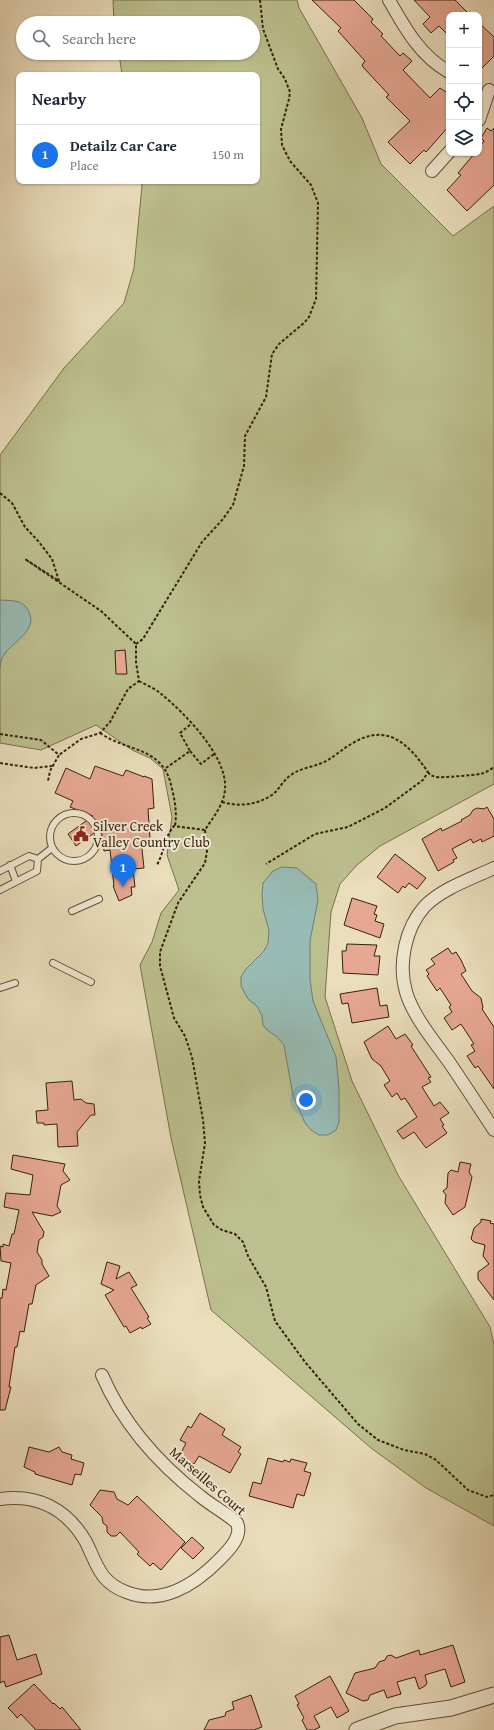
<!DOCTYPE html>
<html lang="en">
<head>
<meta charset="utf-8">
<style>
  :root { --surface:#fff; --page:#f6f6f7; --text:#1f2937; --muted:#747a83; --line:#e0e1e3; --accent:#1a73e8 }
  body { margin:0; font-family:"Gentium Book Plus",serif; background:var(--page); color:var(--text) }
  .controls { position:absolute; right:12px; top:12px; display:grid; overflow:hidden; border-radius:8px; box-shadow:0 1px 3px #0004 }
  .controls button { width:36px; height:36px; display:grid; place-items:center; padding:0; border:0; border-bottom:1px solid var(--line); background:var(--surface); color:var(--text); font:20px sans-serif }
  .you { position:absolute; left:306px; top:1100px; width:14px; height:14px; margin:-10px; border:3px solid #fff; border-radius:50%; background:#1a73e8; box-shadow:0 0 0 6px #1a73e833 }
  .badge { display:grid; place-items:center; width:26px; height:26px; border-radius:50%; background:var(--accent); color:#fff; font-size:13px; font-weight:700 }
  .pin { position:absolute; translate:-50% -33px; filter:drop-shadow(0 1px 2px #0008) }
  .pin::after { content:''; position:absolute; top:21px; width:14px; height:12px; background:inherit; clip-path:polygon(0 0,100% 0,50% 100%) }
  .list { margin:0; padding:0; list-style:none }
  h2 { display:flex; justify-content:space-between; align-items:center; height:52px; margin:0; padding:0 16px; font-size:17px }
  h2 small { font-size:13px; font-weight:400; color:var(--muted) }
  .list li { display:grid; grid-template-columns:26px 1fr auto; gap:12px; align-items:center; box-sizing:border-box; height:60px; padding:0 16px; border-top:1px solid var(--line) }
  .list b { display:block; font-size:15px; white-space:nowrap }
  .list p { margin:0; font-size:13px; white-space:nowrap; color:var(--muted) }
  .list em { font-size:13px; font-style:normal; color:var(--muted) }
  .icon { flex:none; width:22px; height:22px; fill:none; stroke:currentColor; stroke-width:2; stroke-linecap:round; stroke-linejoin:round }
  .map { position:relative; flex:none; width:494px; height:1730px; overflow:hidden }
  .search { position:absolute; background:var(--surface); box-shadow:0 1px 3px #0004; left:16px; top:16px; width:244px; height:44px; display:flex; align-items:center; gap:10px; box-sizing:border-box; padding:0 14px; border-radius:22px; color:var(--muted); font-size:15px }
  .panel { position:absolute; background:var(--surface); box-shadow:0 1px 3px #0004; left:16px; top:72px; width:244px; height:112px; border-radius:8px }
  .map>svg:first-child { display:block }
  .green { fill:#bcc08e; stroke:#7a704e }
  .water { fill:#98bcb5; stroke:#717d72 }
  .building { fill:#e7a893; stroke:#371f0e }
  .lines { fill:none; stroke-linecap:round; stroke-linejoin:round }
  .service-casing { stroke:#644f3a; stroke-width:8 }
  .minor-casing { stroke:#644f3a; stroke-width:14 }
  .tertiary-casing { stroke:#644f3a; stroke-width:17 }
  .path { stroke:#371f0e; stroke-width:2; stroke-dasharray:3 2; stroke-linecap:butt }
  .service { stroke:#f2ead4; stroke-width:6 }
  .minor { stroke:#f2ead4; stroke-width:12 }
  .tertiary { stroke:#f2ead4; stroke-width:15 }
  .labels { text-anchor:middle; dominant-baseline:central; stroke-width:4; stroke-linejoin:round; paint-order:stroke }
  .poi-label { font-size:14px; fill:#371f0e; stroke:#f2ead4; text-anchor:start }
  .street-label { font-size:14px; fill:#371f0e; stroke:#f2ead4 }
</style>
</head>
<body>
<div class="map">
<svg width="494" height="1730" viewBox="0 0 494 1730">
  <rect width="100%" height="100%" fill="#ebdebd"/>
  <filter id="stains"><feTurbulence type="fractalNoise" baseFrequency=".005" numOctaves="4"/><feColorMatrix values="0 0 0 0 .2 0 0 0 0 .09 0 0 0 0 .02 0 0 0 .5 -.17"/></filter>
  <radialGradient id="worn" r=".72"><stop offset=".6" stop-color="#630" stop-opacity="0"/><stop offset="1" stop-color="#630" stop-opacity=".3"/></radialGradient>
  <path class="green" d="M 113,0 L 297,0 L 299,8 L 362,118 L 381,164 L 453,236 L 494,206 L 494,784 L 380,846 L 357,865 L 340,884 L 331,912 L 325,997 L 352,1081 L 398,1175 L 490,1327 L 494,1345 L 494,1526 L 426,1488 L 371,1448 L 211,1310 L 171,1138 L 140,965 L 152,942 L 161,913 L 179,890 L 167,855 L 172,817 L 163,769 L 150,758 L 132,750 L 96,725 L 41,750 L 0,743 L 0,455 L 64,368 L 124,303 L 134,268 L 142,186 L 141,181 L 257,181 L 257,75 L 122,75 L 119,53 L 253,53 L 253,23 L 114,23 Z"/>
  <path class="water" d="M 0,600 C 13,601 23,599 29,612 C 38,631 12,642 4,655 C 1,658 1,663 0,667 Z
    M 282,867 L 297,868 L 316,884 L 318,900 L 310,941 L 310,980 L 313,1001 L 336,1057 L 339,1088 L 339,1122 L 336,1130 L 328,1135 L 319,1135 L 311,1130 L 305,1123 L 293,1096 L 284,1045 L 276,1036 L 267,1030 L 263,1025 L 262,1016 L 257,1006 L 248,999 L 241,986 L 241,977 L 246,969 L 264,951 L 268,943 L 269,930 L 263,909 L 262,895 L 263,883 L 273,871 Z"/>
  <path class="building" d="M 312,0 L 354,0 L 373,19 L 371,22 L 383,34 L 381,36 L 400,56 L 403,53 L 412,61 L 403,70 L 430,98 L 440,88 L 449,94 L 449,126 L 426,152 L 424,150 L 410,164 L 388,142 L 410,121 L 386,97 L 389,95 L 363,67 L 362,65 L 365,61 L 338,31 L 341,28 Z
    M 414,0 L 455,0 L 470,15 L 449,15 L 449,36 L 439,26 L 431,33 L 423,24 L 430,17 Z
    M 479,23 L 494,37 L 494,56 L 479,71 Z
    M 487,128 L 491,131 L 494,128 L 494,185 L 467,211 L 447,190 L 461,175 L 458,173 L 475,153 L 479,153 L 479,148 L 484,141 L 481,138 Z
    M 125,650 L 127,674 L 116,674 L 115,651 Z
    M 95,766 L 123,776 L 126,770 L 144,777 L 144,776 L 152,779 L 154,808 L 148,809 L 150,839 L 141,840 L 144,868 L 133,869 L 135,887 L 131,887 L 132,895 L 119,901 L 113,886 L 114,886 L 110,850 L 104,851 L 101,828 L 76,846 L 68,834 L 93,816 L 70,807 L 73,801 L 55,793 L 66,768 L 90,779 Z
    M 487,807 L 494,819 L 494,836 L 482,842 L 481,839 L 473,843 L 471,839 L 452,849 L 457,858 L 453,860 L 454,862 L 438,871 L 422,839 L 441,828 L 442,831 L 462,821 L 461,820 L 470,815 L 473,810 L 477,808 L 484,809 Z
    M 395,854 L 426,878 L 417,889 L 409,883 L 405,888 L 403,886 L 398,893 L 377,877 Z
    M 352,898 L 377,906 L 374,914 L 377,915 L 375,921 L 384,924 L 380,938 L 344,925 Z
    M 347,944 L 377,945 L 374,956 L 380,956 L 378,975 L 343,973 L 342,951 L 346,951 Z
    M 448,948 L 452,954 L 456,952 L 461,960 L 466,971 L 461,974 L 472,991 L 481,998 L 483,1008 L 482,1009 L 494,1027 L 494,1089 L 478,1066 L 475,1068 L 467,1056 L 475,1051 L 471,1045 L 474,1044 L 461,1024 L 452,1030 L 444,1018 L 452,1012 L 449,1007 L 451,1005 L 440,988 L 437,991 L 427,976 L 429,974 L 426,970 L 435,964 L 431,959 Z
    M 377,988 L 380,1006 L 387,1005 L 389,1017 L 352,1023 L 348,1003 L 342,1004 L 340,994 Z
    M 388,1026 L 396,1039 L 405,1034 L 413,1045 L 411,1046 L 431,1077 L 428,1078 L 431,1082 L 422,1087 L 434,1106 L 440,1102 L 449,1113 L 440,1119 L 444,1125 L 442,1126 L 447,1133 L 426,1148 L 414,1132 L 403,1139 L 397,1131 L 417,1117 L 405,1098 L 401,1100 L 397,1093 L 392,1097 L 384,1085 L 390,1081 L 381,1066 L 372,1059 L 364,1042 Z
    M 72,1081 L 74,1100 L 81,1099 L 86,1103 L 94,1104 L 95,1115 L 91,1115 L 77,1132 L 78,1146 L 58,1147 L 57,1124 L 44,1125 L 44,1123 L 37,1123 L 36,1111 L 48,1110 L 46,1083 Z
    M 13,1155 L 65,1164 L 63,1171 L 70,1180 L 61,1185 L 57,1206 L 61,1212 L 52,1216 L 32,1212 L 44,1232 L 43,1237 L 39,1240 L 37,1252 L 42,1260 L 42,1264 L 49,1276 L 36,1285 L 32,1304 L 29,1304 L 24,1332 L 20,1331 L 17,1347 L 15,1347 L 9,1387 L 11,1387 L 5,1410 L 0,1410 L 0,1298 L 2,1298 L 3,1289 L 6,1290 L 11,1263 L 1,1261 L 0,1246 L 3,1247 L 3,1244 L 9,1246 L 12,1234 L 14,1234 L 19,1210 L 4,1207 L 6,1193 L 30,1195 L 33,1175 L 11,1169 Z
    M 460,1162 L 471,1164 L 469,1172 L 472,1177 L 465,1207 L 453,1215 L 445,1203 L 446,1195 L 443,1191 L 447,1188 L 448,1173 L 451,1170 L 458,1172 Z
    M 481,1219 L 491,1221 L 490,1223 L 494,1224 L 494,1300 L 478,1279 L 478,1272 L 489,1264 L 483,1256 L 485,1245 L 474,1242 L 471,1239 L 474,1228 L 481,1222 Z
    M 107,1262 L 120,1266 L 116,1279 L 129,1272 L 137,1285 L 131,1288 L 149,1317 L 147,1318 L 151,1324 L 142,1329 L 141,1327 L 130,1333 L 126,1326 L 124,1327 L 105,1295 L 114,1290 L 101,1284 Z
    M 200,1413 L 225,1429 L 222,1435 L 241,1447 L 238,1452 L 241,1454 L 230,1473 L 199,1456 L 194,1464 L 179,1457 L 186,1443 L 180,1440 L 188,1426 L 191,1428 Z
    M 29,1447 L 49,1452 L 59,1447 L 62,1452 L 72,1455 L 71,1459 L 84,1463 L 81,1475 L 75,1474 L 72,1485 L 35,1474 L 35,1472 L 24,1467 Z
    M 268,1458 L 283,1462 L 284,1460 L 290,1462 L 291,1459 L 307,1463 L 304,1471 L 311,1473 L 304,1496 L 297,1494 L 293,1508 L 249,1496 L 253,1482 L 261,1484 Z
    M 100,1490 L 114,1492 L 117,1499 L 128,1505 L 137,1496 L 185,1542 L 161,1570 L 153,1563 L 150,1566 L 137,1554 L 139,1552 L 120,1532 L 116,1536 L 111,1536 L 107,1532 L 107,1526 L 103,1523 L 102,1517 L 90,1505 Z
    M 192,1537 L 204,1548 L 193,1559 L 181,1548 Z
    M 9,1635 L 17,1660 L 36,1654 L 42,1674 L 6,1687 L 4,1681 L 0,1683 L 0,1637 Z
    M 453,1645 L 465,1682 L 451,1687 L 445,1669 L 425,1675 L 427,1683 L 425,1686 L 419,1689 L 415,1677 L 397,1682 L 401,1694 L 387,1698 L 384,1690 L 370,1695 L 368,1700 L 363,1701 L 346,1693 L 355,1673 L 375,1668 L 379,1662 L 385,1660 L 387,1656 L 391,1655 L 396,1658 L 419,1650 L 420,1655 Z
    M 330,1676 L 349,1711 L 337,1718 L 331,1707 L 314,1716 L 320,1727 L 314,1730 L 307,1730 L 302,1720 L 304,1718 L 297,1705 L 299,1704 L 295,1696 Z
    M 34,1684 L 53,1704 L 54,1703 L 60,1709 L 62,1707 L 81,1730 L 36,1730 L 21,1714 L 17,1718 L 15,1715 L 8,1708 Z
    M 251,1695 L 262,1727 L 254,1730 L 204,1730 L 209,1720 L 225,1716 L 226,1712 L 234,1709 L 232,1702 Z"/>
  <g class="lines">
    <g class="service-casing">
      <path id="service" d="M50 837a24 24 0 1 1 48 0a24 24 0 1 1-48 0Z
        M 10,865 L 16,881
        M 0,871 L 29,856 L 38,859
        M 0,890 L 37,871 L 38,859 L 52,848
        M 72,911 L 99,899
        M 53,963 L 91,982
        M 0,988 L 15,983"/>
    </g>
    <g class="minor-casing">
      <path id="minor" d="M 389,0 C 405,28 420,56 449,72
        M 479,120 L 489,90
        M 432,171 L 449,152
        M 494,868 C 471,879 443,888 425,906 C 405,928 398,964 406,992 C 413,1016 434,1041 449,1062 C 464,1084 479,1107 494,1130
        M 0,1499 C 38,1494 67,1509 86,1542 C 92,1554 96,1567 104,1577 C 110,1584 118,1589 126,1592 C 161,1606 194,1585 218,1561 C 227,1552 243,1537 237,1523 C 226,1513 212,1506 200,1496 C 159,1464 123,1424 102,1375"/>
    </g>
    <g class="tertiary-casing">
      <path id="tertiary" d="M 357,1730 L 395,1716 L 451,1708 L 494,1695"/>
    </g>
    <path class="path" d="M 0,493 L 12,503 L 25,527 L 39,542 L 52,559 L 59,581 L 25,559 L 101,611 L 136,644 L 136,662 L 139,681 L 128,689 L 110,722 L 100,733 L 81,739 L 59,755
      M 136,644 L 143,639 L 152,624 L 202,542 L 223,519 L 233,505 L 244,466 L 245,436 L 266,397 L 272,354 L 279,344 L 304,323 L 309,317 L 316,299 L 318,203 L 311,185 L 290,161 L 282,145 L 281,129 L 289,99 L 290,92 L 285,79 L 278,69 L 263,29 L 260,0
      M 139,681 C 146,685 154,688 160,693 C 184,712 228,757 225,789 C 224,805 213,817 205,830 L 174,826 C 165,836 164,852 157,865
      M 100,733 C 129,753 164,746 172,789 C 175,801 177,813 175,826
      M 0,734 L 41,740 L 59,755 L 50,771 L 48,781
      M 190,751 L 201,764 L 214,754
      M 0,763 L 34,768 L 52,766
      M 166,768 L 190,751 L 180,733 L 191,724
      M 428,772 C 430,775 432,776 436,777 C 440,778 475,775 480,774 C 485,773 490,770 494,767
      M 222,802 C 239,807 257,805 272,795 C 280,789 283,780 291,775 C 302,767 316,767 328,760 C 336,755 344,748 353,743 C 388,722 409,745 428,772 L 423,780 L 385,808 L 348,827 L 315,834 L 266,864
      M 205,830 L 207,851 L 205,863 L 178,903 L 160,952 L 160,966 L 174,1018 L 185,1036 L 192,1057 L 203,1120 L 205,1143 L 199,1181 L 200,1195 L 203,1207 L 214,1225 L 222,1230 L 235,1234 L 243,1242 L 248,1256 L 266,1287 L 275,1321 L 305,1362 L 358,1424 L 378,1440 L 404,1450 L 425,1454 L 436,1460 L 468,1490 L 487,1497 L 494,1495"/>
    <use href="#service" class="service"/>
    <use href="#minor" class="minor"/>
    <use href="#tertiary" class="tertiary"/>
  </g>
  <defs>
    <g id="civic-bare" transform="scale(1.2)"><path d="M-.6-6.5H3V-4.5H.6V-3L4-1V1h2V6H-6V1h2V-1L-.6-3ZM-1.2 2.5V6h2.4V2.5Z" fill="#8f2418" stroke="#f2ead4" stroke-width="2.5" paint-order="stroke"/></g>
  </defs>
  <g fill-rule="evenodd">
    <use href="#civic-bare" x="81" y="834"/>
  </g>
  <g class="labels">
    <g class="poi-label">
      <text x="93" y="826">Silver Creek<tspan x="93" dy="16">Valley Country Club</tspan></text>
    </g>
    <g class="street-label">
      <text transform="translate(208 1481) rotate(41)">Marseilles Court</text>
    </g>
  </g>
  <rect width="100%" height="100%" filter="url(#stains)"/>
  <rect width="100%" height="100%" fill="url(#worn)"/>
</svg>
<div class="controls">
<button>+</button>
<button>−</button>
<button><svg class="icon" aria-label="locate" viewBox="0 0 24 24"><circle cx="12" cy="12" r="6"/><path d="M12 2v4M12 18v4M2 12h4M18 12h4"/></svg></button>
<button><svg class="icon" aria-label="layers" viewBox="0 0 24 24"><path d="M12 4l9 5-9 5-9-5zM3 14l9 5 9-5"/></svg></button>
</div>
<div class="you"></div>
<div class="pin badge" style="left:123px;top:887px">1</div>
<div class="search"><svg class="icon" aria-label="search" viewBox="0 0 24 24"><circle cx="10" cy="10" r="6"/><path d="M15 15l6 6"/></svg>Search here</div>
<section class="panel">
<h2>Nearby<small></small></h2>
<ul class="list">
<li><span class="badge">1</span><div><b>Detailz Car Care</b><p>Place</p></div><em>150 m</em></li>
</ul>
</section>
</div>
</body>
</html>
